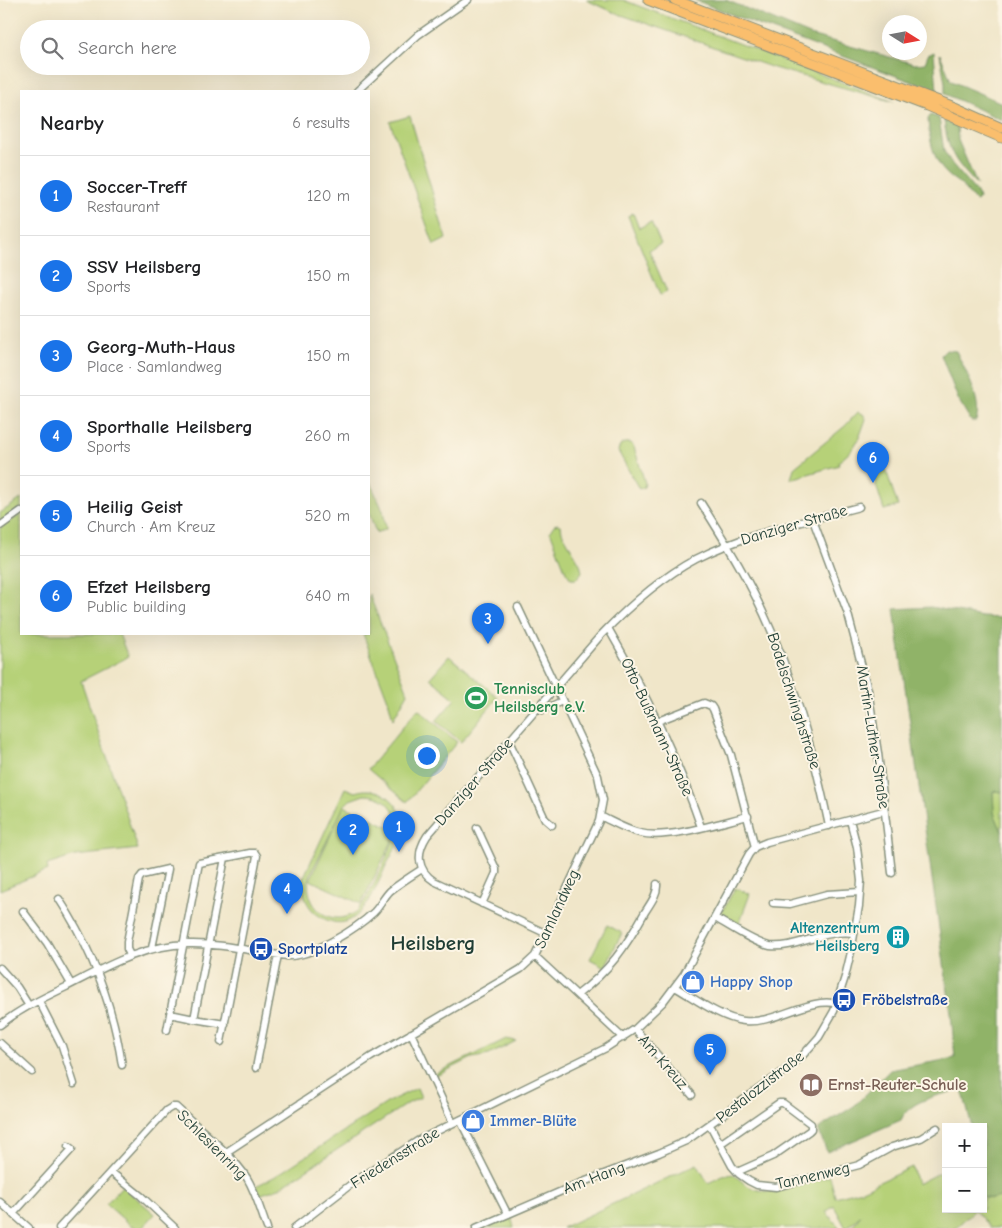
<!DOCTYPE html>
<html lang="en">
<head>
<meta charset="utf-8">
<style>
  :root { --surface:#fff; --page:#f2f2f2; --text:#202124; --muted:#757577; --line:#e0e0e0; --accent:#1a73e8 }
  body { margin:0; font-family:"Comic Neue",sans-serif; background:var(--page); color:var(--text) }
  .controls { position:absolute; right:15px; bottom:15px; display:grid; overflow:hidden; border-radius:0px; box-shadow:0 5px 20px #0002 }
  .controls button { width:45px; height:45px; display:grid; place-items:center; padding:0; border:0; border-bottom:1px solid var(--line); background:var(--surface); color:var(--text); font:25px sans-serif }
  .compass { position:absolute; left:882px; top:15px; width:45px; height:45px; border-radius:50%; background:var(--surface); box-shadow:0 5px 20px #0002; rotate:101deg }
  .you { position:absolute; left:426px; top:755px; width:18px; height:18px; margin:-12px; border:4px solid #fff; border-radius:50%; background:#1a73e8; box-shadow:0 0 0 8px #1a73e833 }
  .badge { display:grid; place-items:center; width:32px; height:32px; border-radius:50%; background:var(--accent); color:#fff; font-size:16px; font-weight:700 }
  .pin { position:absolute; translate:-50% -41px; filter:drop-shadow(0 1px 2px #0008) }
  .pin::after { content:''; position:absolute; top:26px; width:18px; height:15px; background:inherit; clip-path:polygon(0 0,100% 0,50% 100%) }
  .list { margin:0; padding:0; list-style:none }
  h2 { display:flex; justify-content:space-between; align-items:center; height:65px; margin:0; padding:0 20px; font-size:21px }
  h2 small { font-size:16px; font-weight:400; color:var(--muted) }
  .list li { display:grid; grid-template-columns:32px 1fr auto; gap:15px; align-items:center; box-sizing:border-box; height:80px; padding:0 20px; border-top:1px solid var(--line) }
  .list b { display:block; font-size:19px; white-space:nowrap }
  .list p { margin:0; font-size:16px; white-space:nowrap; color:var(--muted) }
  .list em { font-size:16px; font-style:normal; color:var(--muted) }
  .icon { flex:none; width:28px; height:28px; fill:none; stroke:currentColor; stroke-width:2; stroke-linecap:round; stroke-linejoin:round }
  .map { position:relative; flex:none; width:1002px; height:1228px; overflow:hidden }
  .search { position:absolute; background:var(--surface); box-shadow:0 5px 20px #0002; left:20px; top:20px; width:350px; height:55px; display:flex; align-items:center; gap:12px; box-sizing:border-box; padding:0 18px; border-radius:28px; color:var(--muted); font-size:19px }
  .panel { position:absolute; background:var(--surface); box-shadow:0 5px 20px #0002; left:20px; top:90px; width:350px; height:545px; border-radius:0px }
  .map>svg:first-child { display:block }
  .green { fill:#b6d178; stroke:#6a8756; fill-rule:evenodd }
  .forest { fill:#90b368; stroke:#58784e }
  .lines { fill:none; stroke-linecap:round; stroke-linejoin:round }
  .minor-casing { stroke:#88927e; stroke-width:9 }
  .highway-casing { stroke:#88927e; stroke-width:11 }
  .minor { stroke:#fff; stroke-width:6 }
  .highway { stroke:#fabe6d; stroke-width:9 }
  .labels { text-anchor:middle; dominant-baseline:central; stroke-width:4; stroke-linejoin:round; paint-order:stroke }
  .street-label { font-size:16px; fill:#1f3d34; stroke:#fcf5e5 }
  .leisure-label { font-size:16px; font-weight:bold; fill:#27864d; stroke:#fcf5e5; text-anchor:start }
  .culture-label { font-size:16px; font-weight:bold; fill:#0d838f; stroke:#fcf5e5; text-anchor:end }
  .transit-label { font-size:16px; font-weight:bold; fill:#164399; stroke:#fcf5e5; text-anchor:start }
  .shop-label { font-size:16px; font-weight:bold; fill:#366cbe; stroke:#fcf5e5; text-anchor:start }
  .education-label { font-size:16px; font-weight:bold; fill:#785e54; stroke:#fcf5e5; text-anchor:start }
  .district-label { font-size:21px; font-weight:bold; fill:#1f3d34; stroke:#fcf5e5 }
</style>
</head>
<body>
<div class="map">
<svg width="1002" height="1228" viewBox="0 0 1002 1228">
  <rect width="100%" height="100%" fill="#fcf5e5"/>
  <filter id="ink" filterUnits="userSpaceOnUse"><feTurbulence type="fractalNoise" baseFrequency=".02" numOctaves="2"/><feDisplacementMap in="SourceGraphic" scale="10" xChannelSelector="R" yChannelSelector="G"/><feConvolveMatrix kernelMatrix="1 2 1 2 8 2 1 2 1" color-interpolation-filters="sRGB"/></filter>
  <filter id="wash" filterUnits="userSpaceOnUse"><feTurbulence type="fractalNoise" baseFrequency=".0096" numOctaves="4" result="noise"/><feDisplacementMap in="SourceGraphic" scale="20" xChannelSelector="R" yChannelSelector="G"/><feGaussianBlur stdDeviation="1.12" result="paint"/><feColorMatrix in="noise" values="0 0 0 0 0 0 0 0 0 0 0 0 0 0 0 0 0 1.4 0 .05"/><feComposite in="paint" operator="in"/></filter>
  <g filter="url(#wash)">
    <rect width="100%" height="100%" fill="#f0e6c9"/>
    <path class="green" d="M 586,0 L 623,0 L 894,102 L 774,68 L 616,13 Z
      M 410,116 L 446,239 L 434,245 L 390,122 Z
      M 633,213 L 639,228 L 651,222 L 661,244 L 649,250 L 667,292 L 660,295 L 628,216 Z
      M 858,412 L 863,414 L 866,419 C 859,439 856,449 838,462 L 839,465 L 791,479 L 794,468 L 845,426 Z
      M 624,443 L 630,443 L 634,447 L 645,483 L 644,487 L 639,489 L 618,451 L 620,446 Z
      M 883,461 L 898,506 L 884,510 L 870,466 Z
      M 369,480 L 383,511 L 386,529 L 376,533 L 369,513 Z
      M 21,499 L 21,508 L 0,522 L 0,513 Z
      M 21,514 L 21,634 L 119,634 L 128,657 L 81,681 L 138,849 L 75,856 L 47,865 L 48,870 L 0,890 L 0,528 Z
      M 558,524 L 561,526 L 562,532 L 580,564 L 582,572 L 576,579 L 571,579 L 566,572 L 550,531 L 554,525 Z
      M 369,594 L 408,693 L 393,719 L 388,700 L 363,634 L 369,634 Z
      M 449,656 L 498,697 L 461,742 L 436,721 L 455,699 L 430,678 Z
      M 418,709 L 457,742 L 407,802 L 368,769 Z
      M 345,788 L 355,792 C 378,784 403,801 402,827 C 401,840 392,854 386,866 C 374,891 358,939 321,917 C 309,910 303,898 303,885 L 301,883 ZM 364,795 C 385,795 399,809 396,830 L 344,806 L 350,800 ZM 344,806 L 310,880 L 361,904 L 396,833 C 391,848 367,903 356,912 C 328,931 300,902 311,873 Z
      M 993,791 L 1002,792 L 1002,832 L 994,813 Z
      M 735,888 L 750,894 L 739,924 L 721,914 Z
      M 607,925 L 622,933 L 605,967 L 590,959 Z
      M 506,1039 L 516,1041 L 489,1055 L 472,1058 L 436,1076 L 435,1074 Z
      M 417,1088 L 421,1097 L 405,1105 L 279,1188 L 259,1195 L 256,1186 L 274,1177 L 390,1101 Z
      M 697,1164 L 708,1183 L 723,1176 L 733,1174 C 739,1179 745,1185 752,1188 C 776,1198 806,1183 830,1176 L 835,1197 L 862,1190 L 912,1167 L 917,1184 L 944,1170 L 946,1172 L 946,1209 L 983,1209 L 983,1200 L 985,1198 L 1002,1197 L 1002,1228 L 990,1228 L 975,1210 L 955,1228 L 851,1228 L 861,1215 L 846,1228 L 834,1206 L 826,1212 L 840,1228 L 562,1228 Z
      M 122,1186 L 155,1214 L 142,1228 L 136,1228 L 132,1225 L 131,1226 L 106,1204 Z
      M 511,1216 L 514,1228 L 484,1228 Z"/>
    <path class="forest" d="M 695,0 L 726,0 L 810,35 L 915,64 L 925,63 L 928,55 L 934,52 L 937,91 L 753,23 Z
      M 940,54 L 951,81 L 1002,103 L 1002,120 L 945,94 L 945,83 Z
      M 931,115 L 939,118 L 944,151 L 952,164 L 977,193 L 979,198 L 977,201 C 970,197 968,193 963,187 C 959,182 952,179 947,174 C 933,161 929,137 928,119 Z
      M 944,121 L 957,127 L 958,140 L 977,185 C 955,161 949,155 944,121 Z
      M 946,350 L 956,351 C 965,370 983,401 976,421 L 971,421 L 958,399 L 941,355 Z
      M 931,607 L 982,617 L 1002,618 L 1002,792 L 993,791 L 994,813 L 1002,832 L 1002,1197 L 991,1199 L 983,1197 L 983,1127 L 972,1127 L 962,1089 C 942,1095 910,1099 901,1120 L 827,1152 L 818,1129 L 854,1106 L 890,1070 L 955,1058 L 951,1013 L 894,609 Z"/>
  </g>
  <g filter="url(#ink)">
    <g class="lines">
      <g class="minor-casing">
        <path id="minor" d="M 357,91 L 418,35 L 468,0
          M 701,503 C 727,544 752,585 771,630 C 798,693 815,759 829,826
          M 813,520 L 848,614 L 868,690 L 878,753 L 892,873
          M 0,526 L 21,511
          M 608,628 C 645,692 677,757 701,827
          M 538,708 L 543,710 L 562,701
          M 658,721 L 704,703 L 711,706 L 713,709 L 731,755 L 755,847
          M 509,741 L 545,819 L 552,825
          M 600,816 C 613,822 626,830 640,833 C 667,840 719,823 748,816
          M 477,828 L 496,869 L 496,873 L 482,904
          M 59,899 C 92,949 113,1006 122,1065
          M 773,903 L 790,904 L 827,894 L 860,892
          M 23,911 L 47,943 L 71,984
          M 715,918 C 730,926 754,943 770,946 C 797,949 823,929 854,933
          M 545,933 L 434,881 C 417,870 416,853 427,836 L 601,635 C 629,606 660,578 696,559 C 747,533 804,522 859,507
          M 130,955 L 127,949 L 127,942 L 139,879 L 142,875 L 168,869 L 152,948
          M 535,956 L 623,1038
          M 0,968 L 17,987 L 29,1006
          M 675,987 C 694,998 722,1019 744,1021 C 773,1025 810,996 837,1004
          M 577,995 C 610,970 625,948 645,912 C 650,904 658,894 657,884
          M 39,1001 L 62,1046 L 74,1084
          M 194,1019 L 170,1014 L 199,863 L 225,858 L 194,1019 L 225,1024
          M 0,1025 C 20,1009 43,998 66,987 C 105,967 143,945 188,944 C 221,943 254,952 287,956 C 312,957 356,929 374,912 C 380,906 384,897 390,891 C 400,883 411,876 422,869
          M 635,1029 L 692,1095
          M 167,1030 L 170,1014
          M 411,1033 L 453,1123
          M 221,1042 L 257,856 L 255,853 L 250,853 L 225,858
          M 0,1043 L 32,1072
          M 256,1068 L 278,955
          M 460,1120 L 507,1213
          M 710,1125 L 732,1166 L 739,1174 L 749,1181 L 757,1185 L 776,1187 L 859,1165 L 892,1147 L 921,1138 L 937,1128
          M 720,1144 L 779,1103 L 783,1103 L 811,1124 L 811,1129 L 809,1131 L 773,1156 L 737,1172
          M 225,1153 L 371,1057 L 521,969 L 535,956 L 599,821 L 603,800 L 598,776 L 518,607
          M 111,1172 L 141,1196 L 175,1228
          M 0,1202 L 29,1228
          M 13,1214 L 72,1149 L 68,1146
          M 59,1228 L 167,1110 L 172,1107 L 176,1107 C 198,1128 231,1153 247,1178 C 256,1193 261,1212 267,1228
          M 294,1228 L 354,1182 L 419,1140 L 606,1048 L 635,1029 L 663,1002 L 684,974 L 749,854 L 755,847 L 767,842 L 883,811
          M 476,1228 L 578,1184 L 659,1153 L 686,1141 L 787,1069 L 803,1055 L 819,1037 L 834,1011 L 845,977 L 851,952 L 859,906 L 861,881 L 857,847 L 850,820"/>
      </g>
      <g class="highway-casing">
        <path id="highway" d="M 648,0 L 927,106 L 1002,138
          M 675,0 L 957,108 L 1002,128"/>
      </g>
      <use href="#minor" class="minor"/>
      <use href="#highway" class="highway"/>
    </g>
  </g>
  <defs>
    <g id="stadium-disc" transform="scale(1.25)"><circle r="9.5" fill="#2e9e5b" stroke="#fcf5e5"/><path d="M0-5a6.5 5 0 1 0 0 10a6.5 5 0 1 0 0-10ZM-3.5-1.8h7v3.6h-7Z" fill="#fff"/></g>
    <g id="building-disc" transform="scale(1.25)"><circle r="9.5" fill="#0f9aa8" stroke="#fcf5e5"/><path d="M-4-6H4V6H1V3H-1V6H-4ZM-2.5-4.3h1.7v1.8h-1.7ZM.8-4.3h1.7v1.8H.8ZM-2.5-1h1.7V.8h-1.7ZM.8-1h1.7V.8H.8Z" fill="#fff"/></g>
    <g id="bus-disc" transform="scale(1.25)"><circle r="9.5" fill="#1a4fb4" stroke="#fcf5e5"/><path d="M-5-6H5V4H4V6H2V4H-2V6H-4V4H-5ZM-3.5-4V0h7V-4ZM-3.5 1.2v1.5H-2V1.2ZM2 1.2v1.5H3.5V1.2Z" fill="#fff"/></g>
    <g id="shop-disc" transform="scale(1.25)"><circle r="9.5" fill="#3f7fe0" stroke="#fcf5e5"/><path d="M-5-2.5h2.3a2.7 3.5 0 0 1 5.4 0H5L5.5 6h-11ZM-1.5-2.5h3a1.5 2.3 0 0 0-3 0Z" fill="#fff"/></g>
    <g id="library-disc" transform="scale(1.25)"><circle r="9.5" fill="#8d6e63" stroke="#fcf5e5"/><path d="M-6-4Q-3-5.5-.7-3.5V5Q-3 3-6 4ZM6-4Q3-5.5 .7-3.5V5Q3 3 6 4Z" fill="#fff"/></g>
  </defs>
  <g fill-rule="evenodd">
    <use href="#stadium-disc" x="476" y="698"/>
    <use href="#building-disc" x="898" y="937"/>
    <use href="#bus-disc" x="261" y="949"/>
    <use href="#shop-disc" x="693" y="982"/>
    <use href="#bus-disc" x="844" y="1000"/>
    <use href="#library-disc" x="811" y="1085"/>
    <use href="#shop-disc" x="473" y="1121"/>
  </g>
  <g class="labels">
    <g class="street-label">
      <text transform="translate(794 525) rotate(-16)">Danziger Straße</text>
      <text transform="translate(794 701) rotate(72)">Bodelschwinghstraße</text>
      <text transform="translate(657 727) rotate(65)">Otto-Bußmann-Straße</text>
      <text transform="translate(873 737) rotate(81)">Martin-Luther-Straße</text>
      <text transform="translate(474 782) rotate(-49)">Danziger Straße</text>
      <text transform="translate(557 909) rotate(-65)">Samlandweg</text>
      <text transform="translate(663 1062) rotate(49)">Am Kreuz</text>
      <text transform="translate(760 1087) rotate(-38)">Pestalozzistraße</text>
      <text transform="translate(212 1145) rotate(45)">Schlesienring</text>
      <text transform="translate(395 1158) rotate(-32)">Friedensstraße</text>
      <text transform="translate(813 1176) rotate(-13)">Tannenweg</text>
      <text transform="translate(594 1178) rotate(-21)">Am Hang</text>
    </g>
    <g class="leisure-label">
      <text x="494" y="689">Tennisclub<tspan x="494" dy="18">Heilsberg e.V.</tspan></text>
    </g>
    <g class="culture-label">
      <text x="880" y="928">Altenzentrum<tspan x="880" dy="18">Heilsberg</tspan></text>
    </g>
    <g class="transit-label">
      <text x="278" y="949">Sportplatz</text>
      <text x="862" y="1000">Fröbelstraße</text>
    </g>
    <g class="shop-label">
      <text x="710" y="982">Happy Shop</text>
      <text x="490" y="1121">Immer-Blüte</text>
    </g>
    <g class="education-label">
      <text x="828" y="1085">Ernst-Reuter-Schule</text>
    </g>
    <g class="district-label">
      <text x="433" y="943">Heilsberg</text>
    </g>
  </g>
</svg>
<div class="controls">
<button>+</button>
<button>−</button>
</div>
<svg class="compass" viewBox="-18 -18 36 36"><path d="M0-13l5 13h-10z" fill="#e53935"/><path d="M0 13l5-13h-10z" fill="#757577"/></svg>
<div class="you"></div>
<div class="pin badge" style="left:399px;top:852px">1</div>
<div class="pin badge" style="left:353px;top:855px">2</div>
<div class="pin badge" style="left:488px;top:644px">3</div>
<div class="pin badge" style="left:287px;top:914px">4</div>
<div class="pin badge" style="left:710px;top:1075px">5</div>
<div class="pin badge" style="left:873px;top:483px">6</div>
<div class="search"><svg class="icon" aria-label="search" viewBox="0 0 24 24"><circle cx="10" cy="10" r="6"/><path d="M15 15l6 6"/></svg>Search here</div>
<section class="panel">
<h2>Nearby<small>6 results</small></h2>
<ul class="list">
<li><span class="badge">1</span><div><b>Soccer-Treff</b><p>Restaurant</p></div><em>120 m</em></li>
<li><span class="badge">2</span><div><b>SSV Heilsberg</b><p>Sports</p></div><em>150 m</em></li>
<li><span class="badge">3</span><div><b>Georg-Muth-Haus</b><p>Place · Samlandweg</p></div><em>150 m</em></li>
<li><span class="badge">4</span><div><b>Sporthalle Heilsberg</b><p>Sports</p></div><em>260 m</em></li>
<li><span class="badge">5</span><div><b>Heilig Geist</b><p>Church · Am Kreuz</p></div><em>520 m</em></li>
<li><span class="badge">6</span><div><b>Efzet Heilsberg</b><p>Public building</p></div><em>640 m</em></li>
</ul>
</section>
</div>
</body>
</html>
